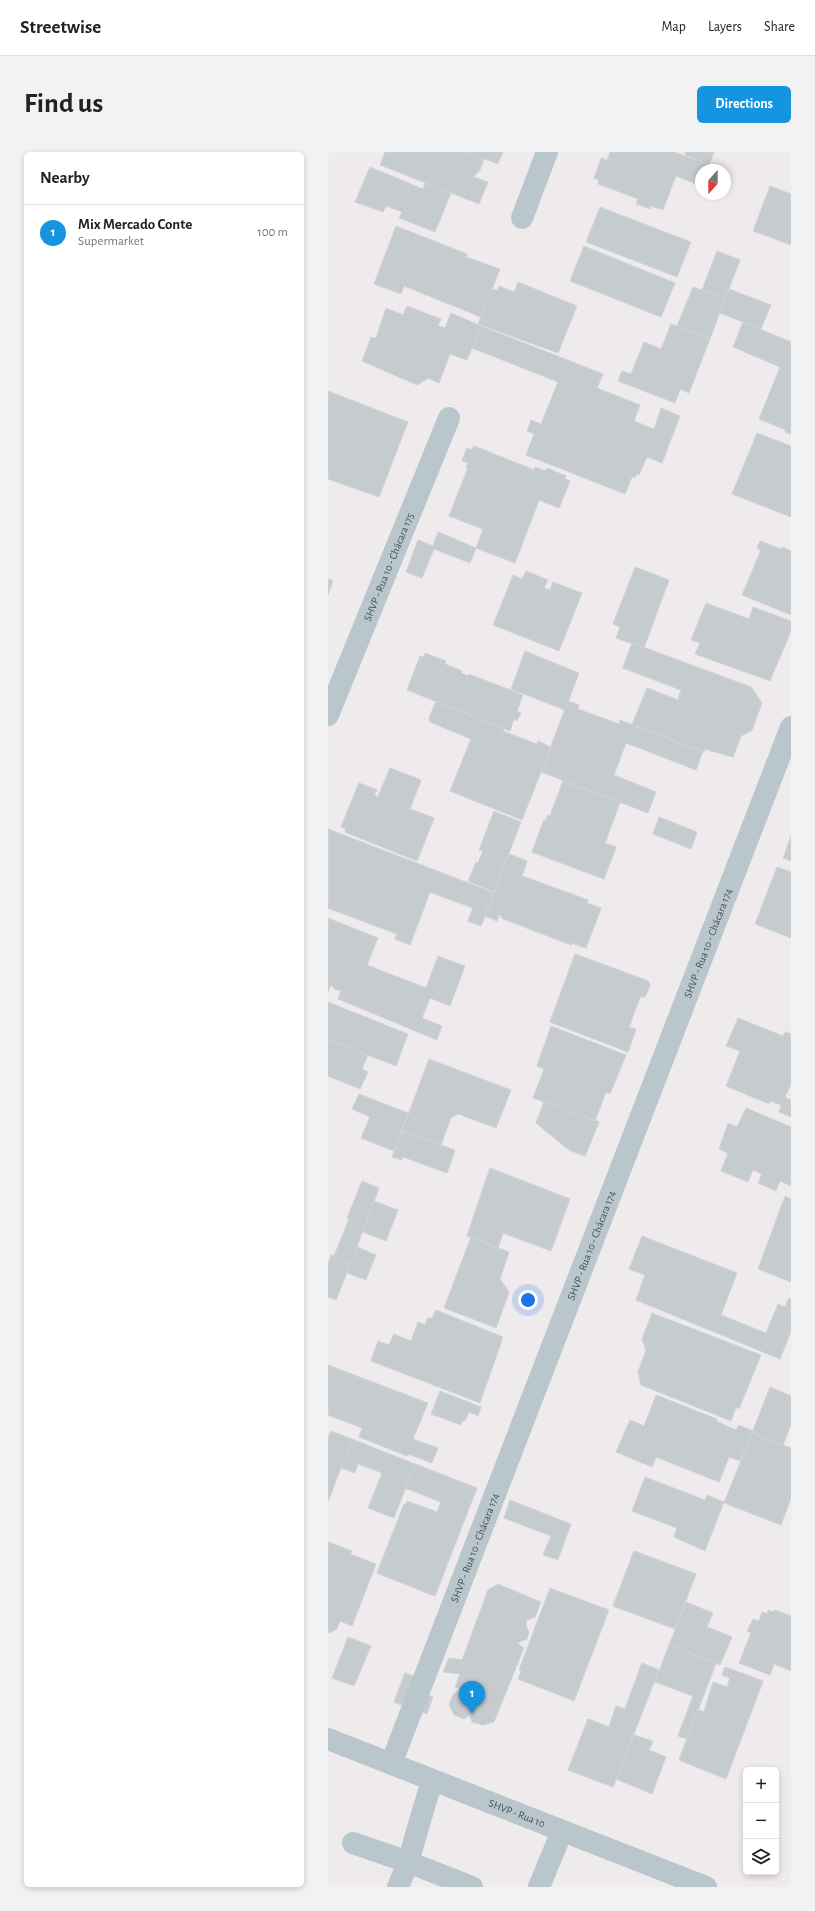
<!DOCTYPE html>
<html lang="en">
<head>
<meta charset="utf-8">
<style>
  :root { --surface:#fff; --page:#f2f2f2; --text:#222; --muted:#767676; --line:#e0e0e0; --accent:#1594df }
  body { margin:0; font-family:"Alegreya Sans",sans-serif; background:var(--page); color:var(--text) }
  .controls { position:absolute; right:12px; bottom:12px; display:grid; overflow:hidden; border-radius:6px; box-shadow:0 2px 6px #0003 }
  .controls button { width:36px; height:36px; display:grid; place-items:center; padding:0; border:0; border-bottom:1px solid var(--line); background:var(--surface); color:var(--text); font:20px sans-serif }
  .compass { position:absolute; left:367px; top:12px; width:36px; height:36px; border-radius:50%; background:var(--surface); box-shadow:0 2px 6px #0003; rotate:201deg }
  .you { position:absolute; left:200px; top:1148px; width:14px; height:14px; margin:-10px; border:3px solid #fff; border-radius:50%; background:#1a73e8; box-shadow:0 0 0 6px #1a73e833 }
  .badge { display:grid; place-items:center; width:26px; height:26px; border-radius:50%; background:var(--accent); color:#fff; font-size:13px; font-weight:700 }
  .pin { position:absolute; translate:-50% -33px; filter:drop-shadow(0 1px 2px #0008) }
  .pin::after { content:''; position:absolute; top:21px; width:14px; height:12px; background:inherit; clip-path:polygon(0 0,100% 0,50% 100%) }
  .list { margin:0; padding:0; list-style:none }
  h2 { display:flex; justify-content:space-between; align-items:center; height:52px; margin:0; padding:0 16px; font-size:17px }
  h2 small { font-size:13px; font-weight:400; color:var(--muted) }
  .list li { display:grid; grid-template-columns:26px 1fr auto; gap:12px; align-items:center; box-sizing:border-box; height:56px; padding:0 16px; border-top:1px solid var(--line) }
  .list b { display:block; font-size:15px; white-space:nowrap }
  .list p { margin:0; font-size:13px; white-space:nowrap; color:var(--muted) }
  .list em { font-size:13px; font-style:normal; color:var(--muted) }
  .icon { flex:none; width:22px; height:22px; fill:none; stroke:currentColor; stroke-width:2; stroke-linecap:round; stroke-linejoin:round }
  .map { position:relative; flex:none; width:463px; height:1735px; overflow:hidden; border-radius:6px }
  header { display:flex; align-items:center; gap:24px; box-sizing:border-box; height:56px; padding:0 20px; background:var(--surface); border-bottom:1px solid var(--line) }
  header strong { font-size:19px }
  nav { display:flex; gap:22px; margin-inline-start:auto; font-size:14px }
  .intro { display:flex; align-items:center; justify-content:space-between; box-sizing:border-box; height:96px; padding:0 24px }
  h1 { margin:0; font-size:28px }
  .button { padding:10px 18px; border-radius:6px; background:var(--accent); color:#fff; font-size:14px; font-weight:700 }
  main { display:flex; gap:24px; padding:0 24px }
  aside { flex:1; background:var(--surface); border-radius:6px; box-shadow:0 2px 6px #0003 }
  .map>svg:first-child { display:block }
  .building { fill:#c5cbcf; stroke:#cfd3d8 }
  .lines { fill:none; stroke-linecap:round; stroke-linejoin:round }
  .minor { stroke:#b9c7cc; stroke-width:22 }
  .labels { text-anchor:middle; dominant-baseline:central; stroke-width:4; stroke-linejoin:round; paint-order:stroke }
  .street-label { font-size:11px; fill:#445359; stroke:#fff }
</style>
</head>
<body>
<header>
<strong>Streetwise</strong>
<nav><a>Map</a><a>Layers</a><a>Share</a></nav>
</header>
<div class="intro"><h1>Find us</h1><a class="button">Directions</a></div>
<main>
<aside>
<h2>Nearby<small></small></h2>
<ul class="list">
<li><span class="badge">1</span><div><b>Mix Mercado Conte</b><p>Supermarket</p></div><em>100 m</em></li>
</ul>
</aside>
<div class="map">
<svg width="463" height="1735" viewBox="0 0 463 1735">
  <rect width="100%" height="100%" fill="#efebec"/>
  <path class="building" d="M 57,0 L 138,0 L 156,7 L 152,18 L 145,25 L 160,30 L 151,52 L 52,13 Z
    M 138,0 L 175,0 L 170,12 Z
    M 282,0 L 346,0 L 387,15 L 385,18 L 373,18 L 373,34 L 348,24 L 335,58 L 323,54 L 322,57 L 308,52 L 310,47 L 270,32 L 271,28 L 266,26 L 273,6 L 279,8 Z
    M 356,0 L 386,0 L 381,13 L 357,3 L 358,1 Z
    M 42,15 L 95,37 L 97,31 L 123,41 L 107,80 L 71,66 L 74,60 L 58,54 L 55,60 L 27,50 Z
    M 442,34 L 463,42 L 463,93 L 425,79 Z
    M 272,55 L 363,90 L 349,125 L 258,90 Z
    M 68,74 L 139,102 L 138,105 L 172,117 L 153,165 L 76,134 L 73,142 L 46,132 Z
    M 256,94 L 347,131 L 333,165 L 242,129 Z
    M 389,99 L 412,108 L 397,147 L 374,138 Z
    M 190,130 L 249,154 L 230,201 L 150,172 L 164,137 L 169,139 L 171,134 L 186,140 Z
    M 365,135 L 397,147 L 382,187 L 349,174 Z
    M 401,137 L 443,153 L 433,177 L 392,161 Z
    M 79,154 L 113,167 L 110,174 L 117,176 L 123,161 L 153,174 L 139,208 L 122,202 L 111,231 L 100,226 L 89,233 L 34,209 L 43,185 L 48,186 L 58,156 L 75,163 Z
    M 415,170 L 463,190 L 463,282 L 457,280 L 458,278 L 431,267 L 452,215 L 405,195 Z
    M 343,172 L 382,187 L 361,241 L 352,237 L 347,251 L 290,229 L 294,219 L 303,222 L 316,190 L 333,197 Z
    M 153,174 L 275,222 L 269,236 L 312,253 L 306,269 L 326,277 L 333,256 L 352,264 L 334,311 L 319,305 L 311,323 L 309,322 L 307,326 L 304,325 L 297,342 L 198,303 L 206,282 L 199,279 L 203,268 L 213,272 L 230,230 L 144,196 Z
    M 0,239 L 80,270 L 51,345 L 0,327 Z
    M 429,281 L 463,294 L 463,365 L 404,342 Z
    M 146,294 L 206,318 L 207,315 L 217,319 L 219,316 L 238,324 L 237,327 L 242,329 L 231,356 L 211,348 L 187,411 L 148,396 L 155,377 L 121,364 L 140,316 L 138,315 L 140,311 L 134,309 L 139,296 L 144,298 Z
    M 146,294 L 206,318 L 207,315 L 217,319 L 219,316 L 238,324 L 237,327 L 242,329 L 231,356 L 211,348 L 187,411 L 148,396 L 155,377 L 121,364 L 140,316 L 138,315 L 140,311 L 134,309 L 139,296 L 144,298 Z
    M 110,380 L 148,396 L 142,411 L 106,397 L 94,426 L 78,420 L 90,388 L 105,394 Z
    M 432,389 L 453,397 L 454,395 L 463,399 L 463,463 L 414,443 L 433,398 L 429,396 Z
    M 307,415 L 341,428 L 316,496 L 288,486 L 292,475 L 285,472 Z
    M 198,419 L 220,428 L 216,436 L 222,438 L 225,430 L 254,441 L 231,499 L 165,473 L 185,423 L 194,427 Z
    M 0,427 L 5,429 L 0,443 Z
    M 378,451 L 421,467 L 425,455 L 463,469 L 463,479 L 442,529 L 367,502 L 372,491 L 363,488 Z
    M 304,491 L 423,535 L 434,551 L 424,578 L 413,584 L 405,605 L 377,597 L 376,600 L 304,573 L 319,536 L 350,548 L 353,538 L 295,516 Z
    M 304,491 L 423,535 L 434,551 L 424,578 L 413,584 L 405,605 L 377,597 L 376,600 L 304,573 L 319,536 L 350,548 L 353,538 L 295,516 Z
    M 197,499 L 251,521 L 237,558 L 183,537 Z
    M 97,501 L 118,509 L 117,512 L 134,519 L 133,521 L 140,524 L 141,522 L 195,543 L 189,559 L 193,561 L 189,569 L 186,567 L 182,579 L 79,538 L 92,504 L 95,505 Z
    M 108,549 L 176,576 L 175,579 L 209,592 L 210,589 L 223,595 L 194,668 L 122,639 L 143,587 L 102,570 L 101,566 Z
    M 240,549 L 251,553 L 250,557 L 291,572 L 292,568 L 375,599 L 368,618 L 298,591 L 286,623 L 328,640 L 320,661 L 213,620 Z
    M 62,616 L 93,628 L 82,657 L 106,666 L 89,709 L 17,680 L 18,677 L 13,675 L 31,631 L 49,638 L 46,643 L 50,645 Z
    M 62,616 L 93,628 L 82,657 L 106,666 L 89,709 L 17,680 L 18,677 L 13,675 L 31,631 L 49,638 L 46,643 L 50,645 Z
    M 235,629 L 292,650 L 277,691 L 288,695 L 276,727 L 204,700 L 216,668 L 217,669 L 220,663 L 222,664 Z
    M 235,629 L 292,650 L 277,691 L 288,695 L 276,727 L 204,700 L 216,668 L 217,669 L 220,663 L 222,664 Z
    M 166,659 L 193,670 L 166,740 L 140,729 L 148,710 L 150,711 L 155,699 L 151,698 Z
    M 331,665 L 369,680 L 363,697 L 325,682 Z
    M 0,677 L 166,741 L 153,774 L 140,769 L 145,756 L 102,740 L 82,793 L 67,787 L 69,782 L 0,756 Z
    M 0,677 L 166,741 L 153,774 L 140,769 L 145,756 L 102,740 L 82,793 L 67,787 L 69,782 L 0,756 Z
    M 463,684 L 463,709 L 455,706 Z
    M 181,702 L 199,709 L 194,724 L 260,748 L 259,751 L 273,756 L 258,796 L 244,791 L 243,793 L 173,766 L 174,764 L 171,763 L 169,769 L 157,764 Z
    M 181,702 L 199,709 L 194,724 L 260,748 L 259,751 L 273,756 L 258,796 L 244,791 L 243,793 L 173,766 L 174,764 L 171,763 L 169,769 L 157,764 Z
    M 449,715 L 463,720 L 463,786 L 427,772 Z
    M 0,766 L 50,786 L 39,813 L 98,836 L 110,804 L 137,814 L 122,854 L 102,846 L 94,866 L 114,874 L 109,888 L 10,847 L 13,838 L 8,838 L 3,833 L 0,840 Z
    M 247,802 L 320,829 L 322,833 L 317,845 L 312,845 L 301,875 L 308,877 L 300,900 L 222,870 Z
    M 247,802 L 320,829 L 322,833 L 317,845 L 312,845 L 301,875 L 308,877 L 300,900 L 222,870 Z
    M 0,850 L 80,882 L 68,914 L 0,888 Z
    M 410,866 L 455,884 L 457,880 L 463,882 L 463,932 L 457,945 L 463,948 L 463,965 L 451,960 L 453,953 L 442,949 L 441,952 L 398,934 L 412,899 L 398,894 Z
    M 223,874 L 298,903 L 282,942 L 278,940 L 267,969 L 205,946 L 216,917 L 209,914 Z
    M 0,888 L 40,903 L 34,917 L 40,920 L 32,937 L 0,924 Z
    M 101,907 L 183,938 L 168,976 L 130,962 L 123,966 L 113,993 L 74,979 Z
    M 31,942 L 80,961 L 66,999 L 33,986 L 42,965 L 24,957 Z
    M 216,950 L 271,970 L 257,1004 L 241,998 L 208,971 Z
    M 216,950 L 271,970 L 257,1004 L 241,998 L 208,971 Z
    M 418,956 L 463,975 L 463,1034 L 452,1029 L 448,1039 L 430,1031 L 434,1022 L 425,1018 L 420,1030 L 393,1019 L 400,1001 L 391,997 L 400,971 L 409,975 Z
    M 74,979 L 127,998 L 119,1021 L 75,1005 L 74,1008 L 64,1005 Z
    M 162,1016 L 242,1047 L 223,1099 L 175,1081 L 170,1096 L 139,1084 Z
    M 162,1016 L 242,1047 L 223,1099 L 175,1081 L 170,1096 L 139,1084 Z
    M 34,1029 L 51,1036 L 37,1073 L 19,1066 Z
    M 457,1044 L 463,1047 L 463,1130 L 430,1117 Z
    M 46,1049 L 70,1058 L 58,1089 L 35,1080 Z
    M 21,1067 L 37,1073 L 23,1111 L 6,1104 Z
    M 314,1084 L 409,1121 L 393,1163 L 438,1181 L 450,1152 L 457,1155 L 461,1146 L 463,1147 L 463,1179 L 452,1207 L 308,1148 L 317,1123 L 301,1117 Z
    M 143,1085 L 181,1100 L 172,1127 L 181,1140 L 168,1176 L 116,1156 Z
    M 29,1095 L 48,1103 L 38,1128 L 19,1121 Z
    M 3,1103 L 23,1111 L 8,1148 L 0,1145 L 0,1112 Z
    M 108,1158 L 175,1185 L 152,1251 L 43,1209 L 50,1189 L 61,1193 L 66,1182 L 83,1189 L 90,1170 L 97,1173 L 100,1166 L 104,1166 Z
    M 324,1161 L 433,1203 L 411,1257 L 408,1255 L 403,1269 L 313,1233 L 310,1220 L 318,1198 L 314,1187 Z
    M 0,1213 L 100,1251 L 85,1287 L 110,1296 L 104,1311 L 80,1302 L 79,1304 L 31,1285 L 34,1276 L 0,1263 Z
    M 442,1235 L 463,1244 L 463,1272 L 455,1293 L 424,1281 Z
    M 112,1239 L 153,1255 L 150,1264 L 141,1260 L 137,1269 L 134,1269 L 133,1273 L 103,1262 Z
    M 328,1243 L 389,1267 L 388,1269 L 408,1278 L 411,1273 L 425,1279 L 412,1309 L 401,1305 L 391,1330 L 328,1305 L 324,1315 L 288,1300 L 302,1268 L 316,1274 Z
    M 3,1279 L 24,1287 L 0,1350 L 0,1285 Z
    M 424,1281 L 463,1296 L 463,1346 L 453,1373 L 396,1351 Z
    M 24,1287 L 87,1312 L 66,1366 L 40,1356 L 54,1321 L 30,1312 L 27,1321 L 13,1316 Z
    M 87,1312 L 149,1336 L 107,1444 L 49,1421 L 76,1352 L 78,1353 L 79,1349 L 109,1360 L 113,1350 L 77,1336 Z
    M 87,1312 L 149,1336 L 107,1444 L 49,1421 L 76,1352 L 78,1353 L 79,1349 L 109,1360 L 113,1350 L 77,1336 Z
    M 317,1325 L 377,1348 L 379,1343 L 396,1350 L 377,1399 L 346,1385 L 349,1376 L 304,1359 Z
    M 182,1348 L 243,1372 L 230,1408 L 215,1403 L 223,1384 L 176,1366 Z
    M 0,1390 L 24,1399 L 22,1402 L 48,1412 L 24,1474 L 12,1469 L 9,1477 L 2,1481 L 0,1480 Z
    M 306,1399 L 368,1422 L 347,1477 L 285,1454 Z
    M 306,1399 L 368,1422 L 347,1477 L 285,1454 Z
    M 170,1432 L 213,1450 L 207,1465 L 199,1468 L 198,1474 L 201,1480 L 199,1487 L 189,1491 L 196,1496 L 166,1570 L 155,1573 L 144,1570 L 142,1563 L 136,1567 L 126,1563 L 121,1553 L 125,1542 L 131,1538 L 131,1536 L 127,1535 L 132,1522 L 115,1520 L 121,1506 L 134,1508 L 160,1438 Z
    M 222,1436 L 281,1458 L 246,1549 L 190,1527 L 193,1519 L 191,1518 Z
    M 358,1450 L 385,1461 L 379,1475 L 404,1485 L 392,1513 L 341,1493 Z
    M 440,1458 L 446,1460 L 447,1458 L 463,1464 L 463,1519 L 446,1512 L 442,1523 L 411,1511 L 423,1481 L 419,1479 L 425,1467 L 431,1469 L 434,1460 L 439,1462 Z
    M 20,1485 L 43,1494 L 26,1534 L 4,1526 Z
    M 341,1493 L 388,1511 L 359,1587 L 350,1584 L 365,1544 L 327,1530 Z
    M 341,1493 L 388,1511 L 359,1587 L 350,1584 L 365,1544 L 327,1530 Z
    M 314,1511 L 331,1518 L 285,1635 L 240,1618 L 260,1567 L 281,1575 L 288,1554 L 297,1557 Z
    M 314,1511 L 331,1518 L 285,1635 L 240,1618 L 260,1567 L 281,1575 L 288,1554 L 297,1557 Z
    M 397,1515 L 435,1529 L 398,1627 L 351,1608 L 370,1558 L 376,1560 L 385,1530 L 399,1535 L 402,1526 L 394,1523 Z
    M 397,1515 L 435,1529 L 398,1627 L 351,1608 L 370,1558 L 376,1560 L 385,1530 L 399,1535 L 402,1526 L 394,1523 Z
    M 77,1521 L 88,1525 L 77,1554 L 66,1550 Z
    M 77,1521 L 88,1525 L 77,1554 L 66,1550 Z
    M 77,1522 L 88,1526 L 96,1541 L 105,1545 L 99,1562 L 66,1550 Z
    M 306,1583 L 325,1589 L 321,1598 L 338,1605 L 324,1642 L 288,1627 Z"/>
  <g class="lines">
    <g class="minor">
      <path d="M 194,66 L 219,0"/>
      <path id="s1" d="M 0,563 L 121,266"/>
      <path id="s2" d="M 0,1587 L 378,1735"/>
      <path id="s3" d="M 63,1612 L 463,575"/>
      <path d="M 25,1691 L 80,1710 L 144,1735"/>
      <path d="M 70,1735 L 80,1710 L 104,1628"/>
      <path d="M 211,1735 L 234,1679"/>
    </g>
  </g>
  <g class="labels">
    <g class="street-label">
      <text stroke="none"><textPath href="#s1" startOffset="160">SHVP - Rua 10 - Chácara 175</textPath></text>
      <text stroke="none"><textPath href="#s3" startOffset="880">SHVP - Rua 10 - Chácara 174</textPath></text>
      <text stroke="none"><textPath href="#s3" startOffset="556">SHVP - Rua 10 - Chácara 174</textPath></text>
      <text stroke="none"><textPath href="#s3" startOffset="232">SHVP - Rua 10 - Chácara 174</textPath></text>
      <text stroke="none"><textPath href="#s2" startOffset="203">SHVP - Rua 10</textPath></text>
    </g>
  </g>
</svg>
<div class="controls">
<button>+</button>
<button>−</button>
<button><svg class="icon" aria-label="layers" viewBox="0 0 24 24"><path d="M12 4l9 5-9 5-9-5zM3 14l9 5 9-5"/></svg></button>
</div>
<svg class="compass" viewBox="-18 -18 36 36"><path d="M0-13l5 13h-10z" fill="#e53935"/><path d="M0 13l5-13h-10z" fill="#767676"/></svg>
<div class="you"></div>
<div class="pin badge" style="left:144px;top:1562px">1</div>
</div>
</main>
</body>
</html>
